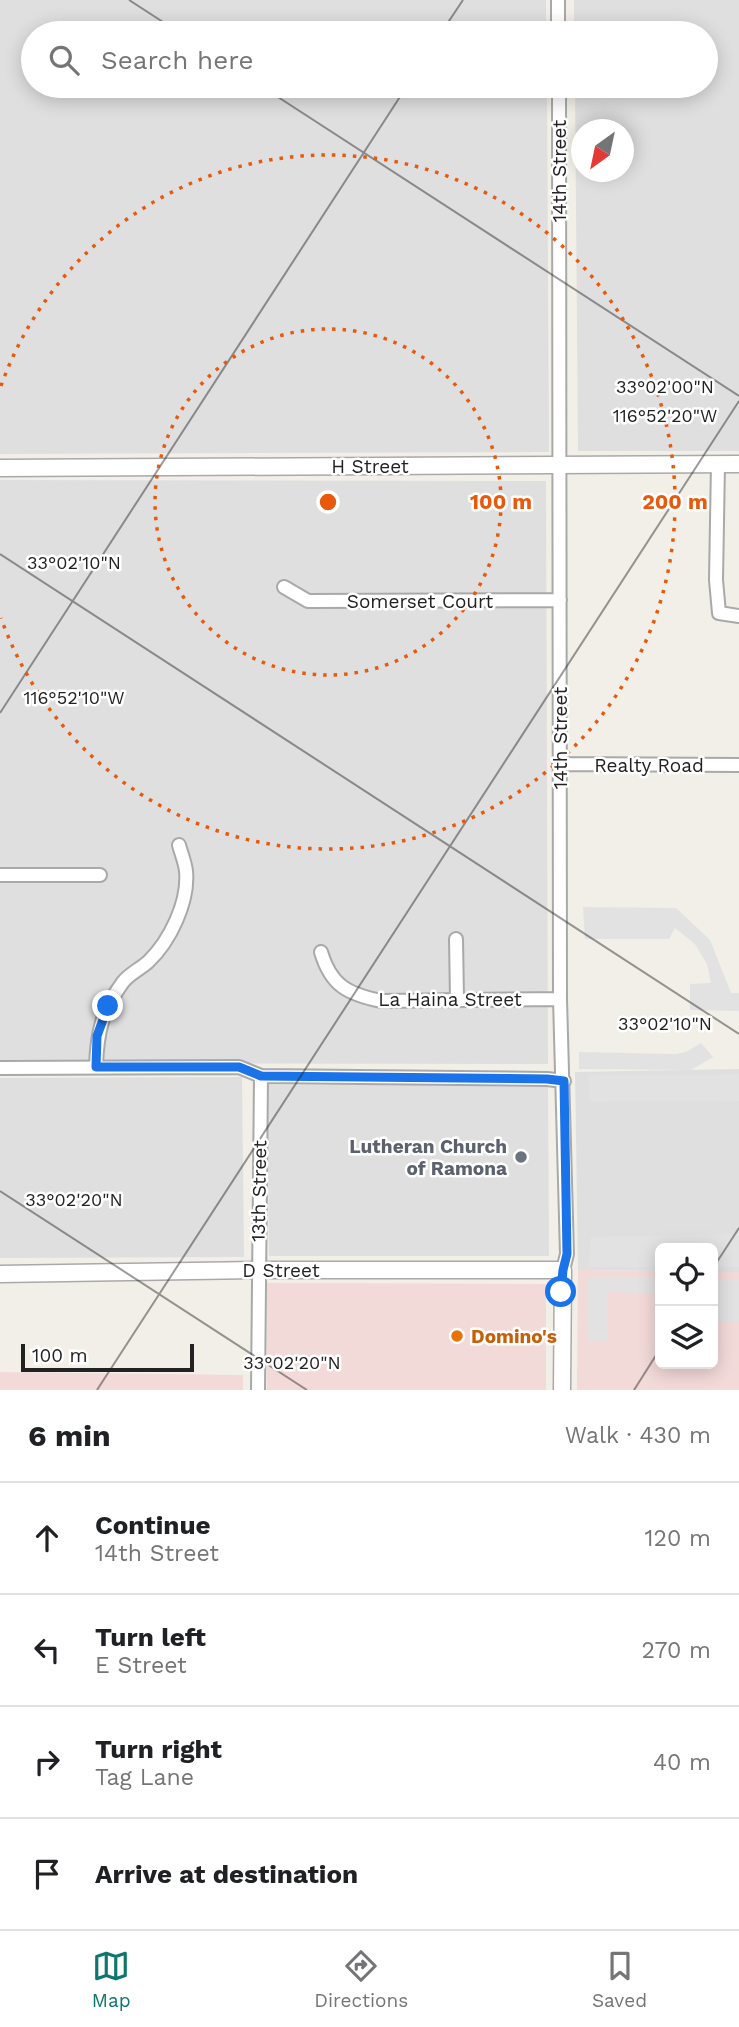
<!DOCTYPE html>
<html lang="en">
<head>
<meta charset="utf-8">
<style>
  :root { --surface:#fff; --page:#f6f6f6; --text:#202124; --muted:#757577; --line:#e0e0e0; --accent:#0f766e }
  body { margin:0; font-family:"Work Sans",sans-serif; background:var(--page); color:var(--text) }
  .controls { position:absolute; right:21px; bottom:21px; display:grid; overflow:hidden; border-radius:10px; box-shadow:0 4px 18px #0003 }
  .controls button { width:63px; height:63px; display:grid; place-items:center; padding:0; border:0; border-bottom:2px solid var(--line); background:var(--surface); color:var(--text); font:35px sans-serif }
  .compass { position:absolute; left:571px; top:119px; width:63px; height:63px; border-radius:50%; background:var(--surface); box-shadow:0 4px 18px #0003; rotate:213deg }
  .scale { position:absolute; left:21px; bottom:18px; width:173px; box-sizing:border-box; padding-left:7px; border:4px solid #222; border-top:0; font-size:19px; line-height:24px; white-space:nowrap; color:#222; -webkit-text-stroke:5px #fff; paint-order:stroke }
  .stop { position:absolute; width:21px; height:21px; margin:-16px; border:5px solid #1a73e8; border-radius:50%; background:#fff }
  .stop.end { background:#1a73e8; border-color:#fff; box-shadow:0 2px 7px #0008 }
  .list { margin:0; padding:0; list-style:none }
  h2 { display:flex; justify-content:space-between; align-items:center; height:91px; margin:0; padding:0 28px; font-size:30px }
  h2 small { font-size:23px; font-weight:400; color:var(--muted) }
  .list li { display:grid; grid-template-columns:46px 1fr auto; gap:21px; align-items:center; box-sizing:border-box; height:112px; padding:0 28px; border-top:2px solid var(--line) }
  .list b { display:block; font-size:26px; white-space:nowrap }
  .list p { margin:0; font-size:23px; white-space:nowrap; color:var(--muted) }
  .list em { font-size:23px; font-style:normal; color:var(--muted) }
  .icon { flex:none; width:38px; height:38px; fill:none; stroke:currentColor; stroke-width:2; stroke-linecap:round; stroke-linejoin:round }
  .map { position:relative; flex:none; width:739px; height:1390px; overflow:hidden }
  .search { position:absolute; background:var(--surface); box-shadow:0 4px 18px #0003; left:21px; right:21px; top:21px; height:77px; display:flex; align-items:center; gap:18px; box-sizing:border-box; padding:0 24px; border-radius:38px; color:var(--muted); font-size:26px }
  .sheet { height:539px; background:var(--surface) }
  nav { display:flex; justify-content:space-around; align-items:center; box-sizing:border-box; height:98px; border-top:2px solid var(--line); background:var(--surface); font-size:19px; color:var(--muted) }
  nav a { display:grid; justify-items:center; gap:4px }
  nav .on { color:var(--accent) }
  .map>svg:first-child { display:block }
  .residential { fill:#e0dfdf; fill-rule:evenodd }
  .commercial { fill:#f2dad9 }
  .parking { fill:#e2e2e2 }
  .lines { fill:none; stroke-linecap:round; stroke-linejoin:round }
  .minor-casing { stroke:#a9a9a9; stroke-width:16 }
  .tertiary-casing { stroke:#a9a9a9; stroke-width:19 }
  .minor { stroke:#fff; stroke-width:12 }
  .tertiary { stroke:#fff; stroke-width:16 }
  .route { stroke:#1a73e8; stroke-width:9 }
  .ticks { fill:none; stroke:#222; stroke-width:2; stroke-opacity:0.45 }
  .ring { fill:none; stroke:#e8590c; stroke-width:3.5; stroke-dasharray:3.5 7 }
  .worship-dot { fill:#6b7280; stroke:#fff; stroke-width:2.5 }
  .food-dot { fill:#e8710a; stroke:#fff; stroke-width:2.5 }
  .labels { text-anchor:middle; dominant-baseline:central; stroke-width:5; stroke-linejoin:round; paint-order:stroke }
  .street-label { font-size:19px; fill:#222; stroke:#fff }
  .worship-label { font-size:19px; font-weight:bold; fill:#5b616d; stroke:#fff; text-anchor:end }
  .food-label { font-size:19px; font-weight:bold; fill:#c56008; stroke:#fff; text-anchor:start }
  .ticks-label { font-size:18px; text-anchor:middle; fill:#222; stroke:#fff; stroke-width:5; stroke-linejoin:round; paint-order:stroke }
  .centre { fill:#e8590c; stroke:#fff; stroke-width:3.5 }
  .ring-label { font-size:21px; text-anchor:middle; font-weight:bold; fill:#e8590c; stroke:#fff; stroke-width:5; stroke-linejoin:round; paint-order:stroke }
</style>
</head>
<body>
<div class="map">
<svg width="739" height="1390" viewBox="0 0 739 1390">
  <rect width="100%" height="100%" fill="#f2efe9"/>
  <path class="residential" d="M 0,0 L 546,0 L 546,33 L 33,33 L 33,86 L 547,86 L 549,452 L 0,454 Z
    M 574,0 L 739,0 L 739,451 L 578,451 L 575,86 L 706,86 L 706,33 L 574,33 ZM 582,130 L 624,130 L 624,172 L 582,172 Z
    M 0,480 L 546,481 L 548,1064 L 0,1063 Z
    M 739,1069 L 739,1272 L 713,1272 L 713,1248 L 660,1248 L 660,1271 L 578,1270 L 575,1072 Z
    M 242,1077 L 244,1257 L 0,1258 L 0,1078 Z
    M 267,1085 L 548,1085 L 549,1256 L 269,1256 Z"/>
  <path class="commercial" d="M 578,1270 L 660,1271 L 660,1364 L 713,1364 L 713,1272 L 739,1272 L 739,1390 L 577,1390 Z
    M 267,1283 L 546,1284 L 546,1390 L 267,1390 Z
    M 0,1372 L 243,1375 L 243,1390 L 0,1390 Z"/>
  <path class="parking" d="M 583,907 L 676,908 L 710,940 L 731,993 L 739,993 L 739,1011 L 690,1010 L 690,984 L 711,983 L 707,964 L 695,944 L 675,928 L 669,939 L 585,939 Z
    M 701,1043 L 713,1057 L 691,1070 L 579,1069 L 579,1052 L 676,1054 L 686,1052 Z
    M 739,1074 L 739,1101 L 590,1102 L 588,1075 Z
    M 739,1234 L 739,1267 L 713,1267 L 713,1248 L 660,1248 L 660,1267 L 588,1267 L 591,1237 Z
    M 588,1277 L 660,1278 L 660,1293 L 607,1292 L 607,1342 L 588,1342 Z
    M 713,1279 L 739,1279 L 739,1321 L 713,1321 Z"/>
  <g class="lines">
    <g class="minor-casing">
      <path id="minor" d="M 558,0 L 558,33
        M 559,86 L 560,999 L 567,1254 L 563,1270
        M 718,464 L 716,580 L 719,613 L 739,616
        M 284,587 L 308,601 L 560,600
        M 559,764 L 739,765
        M 0,875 L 100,875
        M 456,939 L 457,999
        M 321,952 C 331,986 348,994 381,1001 L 560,999
        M 96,1067 C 97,1032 102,1011 123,982 C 129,974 140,969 148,962 C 170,941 189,902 186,871 C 185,862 181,853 179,845
        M 0,1068 L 239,1067 L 261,1076 L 547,1079 L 564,1081
        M 258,1390 L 261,1076"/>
    </g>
    <g class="tertiary-casing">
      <path id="tertiary" d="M 0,468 L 739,464
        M 0,1274 L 257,1270 L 563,1270 L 562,1390"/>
    </g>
    <use href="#minor" class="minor"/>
    <use href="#tertiary" class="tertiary"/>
  </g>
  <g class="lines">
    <path class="route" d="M 108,1006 L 97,1036 L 96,1067 L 239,1067 L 261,1076 L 547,1079 L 564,1081 L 567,1254 L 563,1270 L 561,1292"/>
  </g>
  <path class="ticks" d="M 129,0 L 180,33M 441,33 L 463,0M 261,86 L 739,396M 0,554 L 739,1034M 0,713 L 407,86M 0,1191 L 307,1390M 713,1268 L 739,1228M 97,1390 L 739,401M 634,1390 L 660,1349"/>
  <g class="ring">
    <circle cx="328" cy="502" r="173"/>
    <path d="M1 386A347 347 0 1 1 1 618"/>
  </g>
  <circle class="worship-dot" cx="521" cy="1157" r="7"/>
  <circle class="food-dot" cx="457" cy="1336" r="7"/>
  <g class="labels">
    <g class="street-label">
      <text transform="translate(559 171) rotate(-90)">14th Street</text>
      <text x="370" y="466">H Street</text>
      <text x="420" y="601">Somerset Court</text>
      <text transform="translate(560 738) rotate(-90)">14th Street</text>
      <text x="649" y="765">Realty Road</text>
      <text x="450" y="999">La Haina Street</text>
      <text transform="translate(259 1191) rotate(-89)">13th Street</text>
      <text x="281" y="1270">D Street</text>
    </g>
    <g class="worship-label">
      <text x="507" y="1146">Lutheran Church<tspan x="507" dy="22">of Ramona</tspan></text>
    </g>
    <g class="food-label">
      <text x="471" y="1336">Domino's</text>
    </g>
  </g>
  <g class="ticks-label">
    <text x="665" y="393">33°02'00"N</text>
    <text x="665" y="422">116°52'20"W</text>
    <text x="74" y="569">33°02'10"N</text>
    <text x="74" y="704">116°52'10"W</text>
    <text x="665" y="1030">33°02'10"N</text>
    <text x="74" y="1206">33°02'20"N</text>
    <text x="292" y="1369">33°02'20"N</text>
  </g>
  <circle cx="328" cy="502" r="10" class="centre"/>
  <g class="ring-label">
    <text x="501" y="509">100 m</text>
    <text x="675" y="509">200 m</text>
  </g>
</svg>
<div class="controls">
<button><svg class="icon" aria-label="locate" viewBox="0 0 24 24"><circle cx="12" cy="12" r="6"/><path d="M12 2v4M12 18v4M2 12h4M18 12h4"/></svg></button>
<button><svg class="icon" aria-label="layers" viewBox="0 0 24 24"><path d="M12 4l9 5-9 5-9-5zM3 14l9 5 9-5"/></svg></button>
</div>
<svg class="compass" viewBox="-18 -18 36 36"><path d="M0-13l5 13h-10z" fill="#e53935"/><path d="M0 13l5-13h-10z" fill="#757577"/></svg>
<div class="scale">100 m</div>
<div class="stop" style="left:561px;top:1292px"></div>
<div class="stop end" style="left:108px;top:1006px"></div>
<div class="search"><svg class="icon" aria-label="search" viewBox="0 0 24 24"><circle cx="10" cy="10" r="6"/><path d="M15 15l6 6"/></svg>Search here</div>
</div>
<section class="sheet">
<h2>6 min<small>Walk · 430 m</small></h2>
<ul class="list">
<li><svg class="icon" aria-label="ahead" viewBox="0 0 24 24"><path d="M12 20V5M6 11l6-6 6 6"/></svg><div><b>Continue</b><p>14th Street</p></div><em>120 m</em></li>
<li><svg class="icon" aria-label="left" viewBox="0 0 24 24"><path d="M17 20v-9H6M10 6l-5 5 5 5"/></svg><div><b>Turn left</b><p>E Street</p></div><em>270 m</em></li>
<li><svg class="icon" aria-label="right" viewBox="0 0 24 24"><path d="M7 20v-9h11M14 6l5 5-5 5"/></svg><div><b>Turn right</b><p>Tag Lane</p></div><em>40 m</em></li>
<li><svg class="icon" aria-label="arrive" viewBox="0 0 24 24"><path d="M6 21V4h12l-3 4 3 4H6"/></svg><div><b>Arrive at destination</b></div></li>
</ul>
</section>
<nav>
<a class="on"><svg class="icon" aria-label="map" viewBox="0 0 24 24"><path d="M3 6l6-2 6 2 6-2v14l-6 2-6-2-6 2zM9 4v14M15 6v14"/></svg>Map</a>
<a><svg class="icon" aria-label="directions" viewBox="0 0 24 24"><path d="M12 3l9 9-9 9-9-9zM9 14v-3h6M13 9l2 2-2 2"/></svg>Directions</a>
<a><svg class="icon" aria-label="saved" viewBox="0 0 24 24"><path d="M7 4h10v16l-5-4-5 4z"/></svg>Saved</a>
</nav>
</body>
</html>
